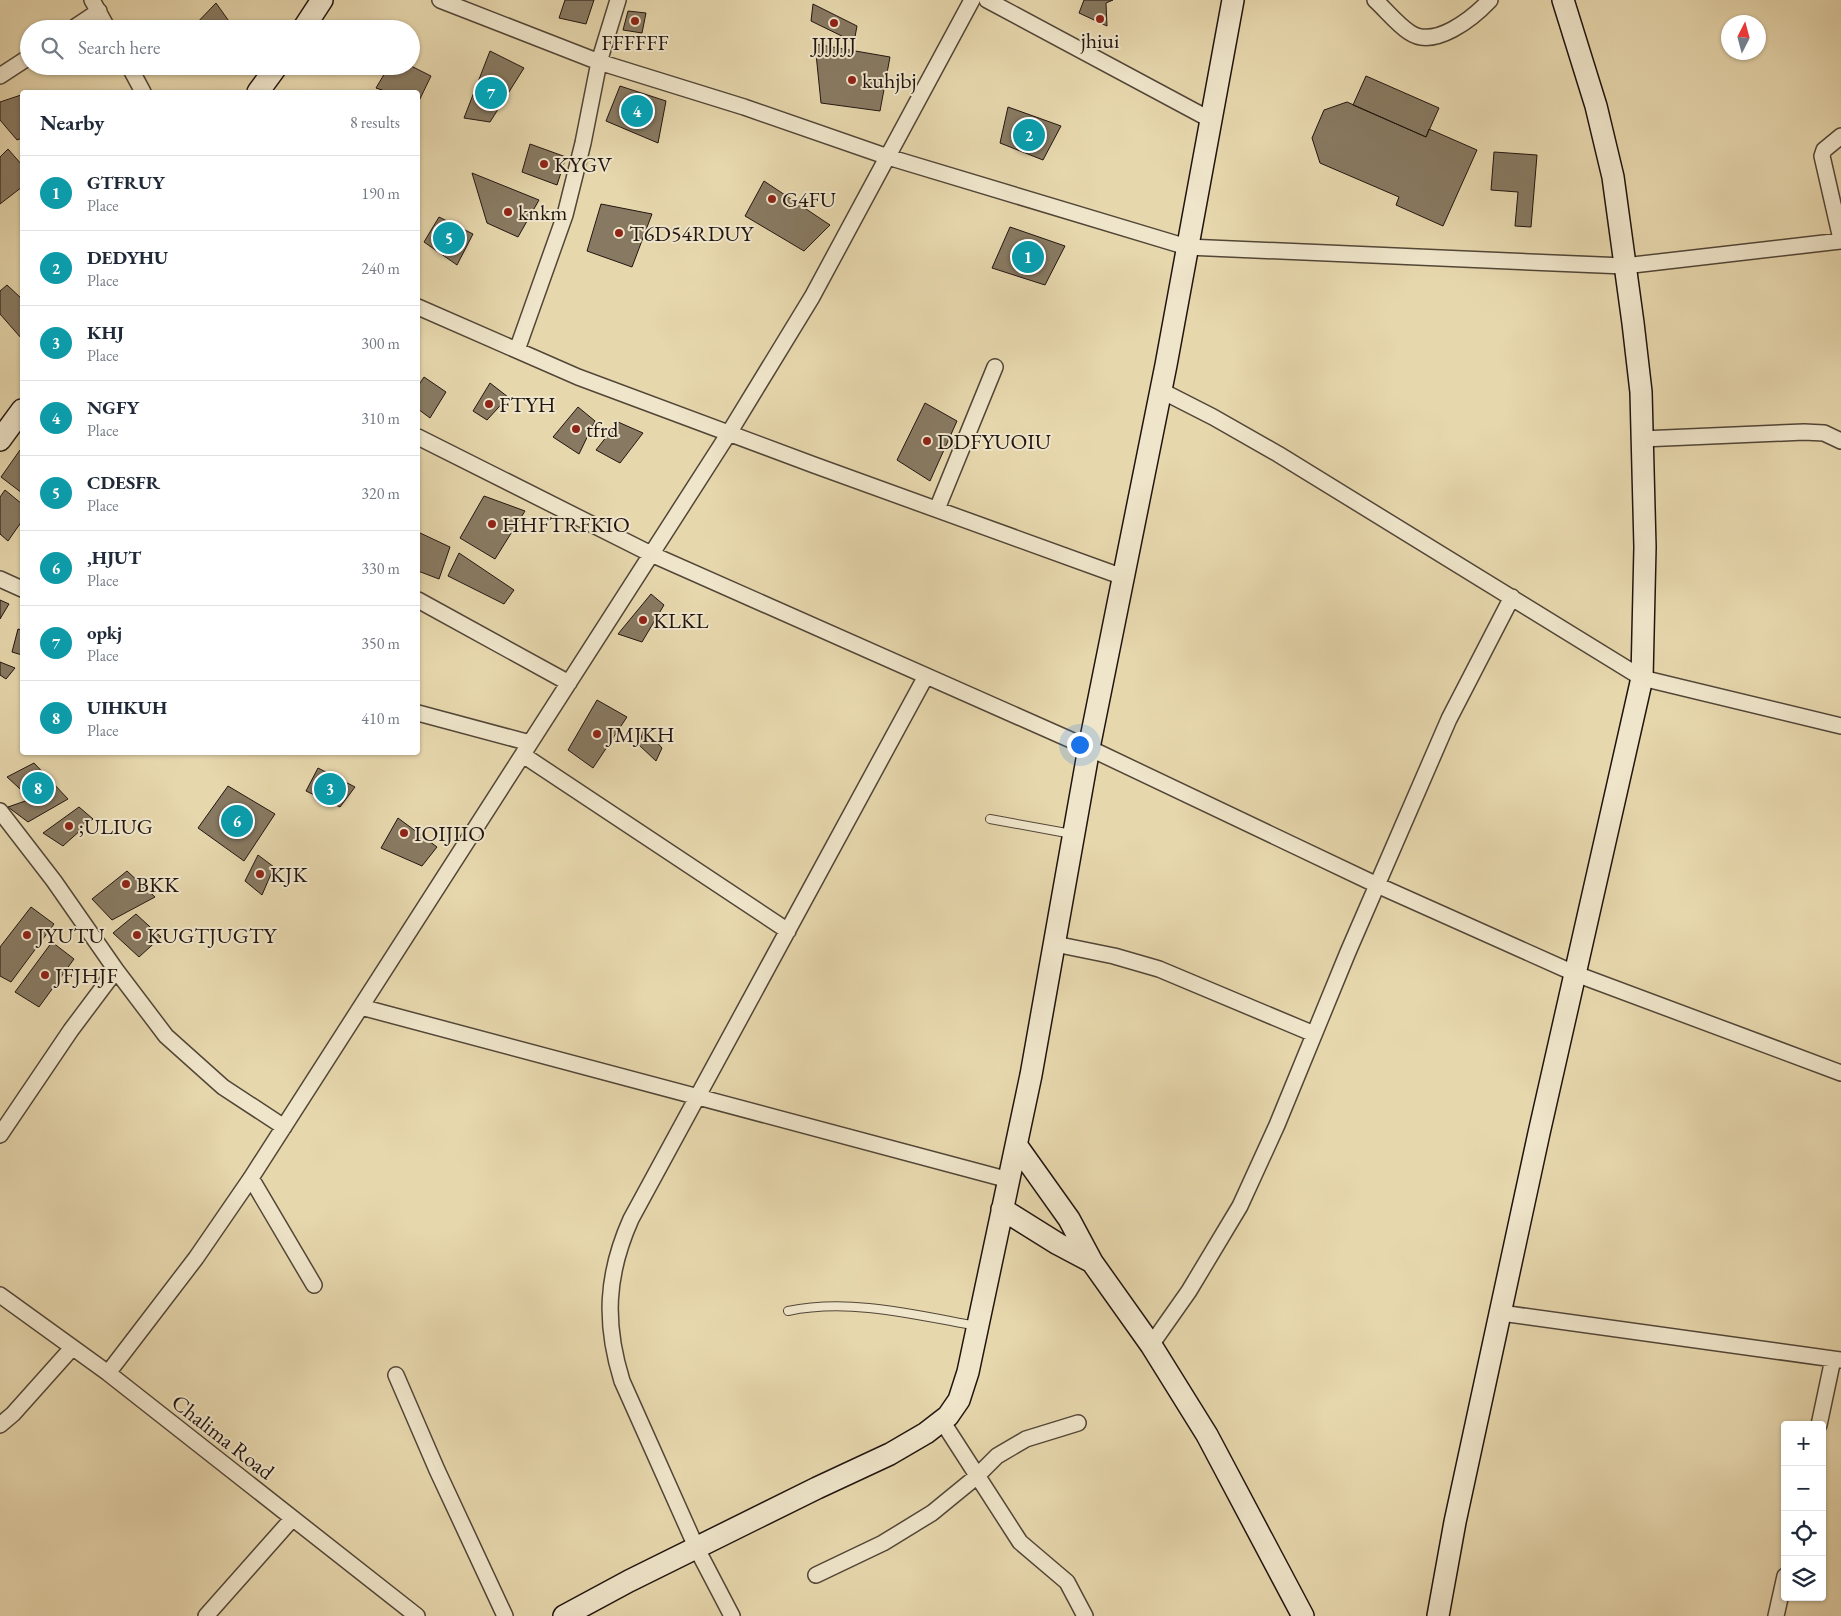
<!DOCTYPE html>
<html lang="en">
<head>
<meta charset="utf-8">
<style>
  :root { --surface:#fff; --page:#f6f6f7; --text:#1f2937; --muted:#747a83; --line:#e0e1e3; --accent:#d93025 }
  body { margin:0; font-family:"EB Garamond",serif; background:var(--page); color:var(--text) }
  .controls { position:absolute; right:15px; bottom:15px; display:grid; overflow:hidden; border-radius:5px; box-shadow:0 1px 4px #0004 }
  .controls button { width:45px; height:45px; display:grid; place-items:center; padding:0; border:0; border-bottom:1px solid var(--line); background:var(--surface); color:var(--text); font:25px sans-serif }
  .compass { position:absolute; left:1721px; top:15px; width:45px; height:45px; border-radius:50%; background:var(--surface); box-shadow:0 1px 4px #0004; rotate:6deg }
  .you { position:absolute; left:1079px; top:744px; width:18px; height:18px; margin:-12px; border:4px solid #fff; border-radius:50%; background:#1a73e8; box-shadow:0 0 0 8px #1a73e833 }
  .badge { display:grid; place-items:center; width:32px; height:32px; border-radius:50%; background:var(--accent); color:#fff; font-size:16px; font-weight:700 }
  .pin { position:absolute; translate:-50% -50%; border:2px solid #fff; box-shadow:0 1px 5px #0006 }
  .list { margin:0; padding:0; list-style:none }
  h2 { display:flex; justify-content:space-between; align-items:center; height:65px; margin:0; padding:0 20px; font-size:21px }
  h2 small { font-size:16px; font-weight:400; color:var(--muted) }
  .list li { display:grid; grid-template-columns:32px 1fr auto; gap:15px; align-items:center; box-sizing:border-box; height:75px; padding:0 20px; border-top:1px solid var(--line) }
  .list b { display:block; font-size:19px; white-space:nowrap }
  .list p { margin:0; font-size:16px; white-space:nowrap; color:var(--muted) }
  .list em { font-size:16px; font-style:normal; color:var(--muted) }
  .icon { flex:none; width:28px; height:28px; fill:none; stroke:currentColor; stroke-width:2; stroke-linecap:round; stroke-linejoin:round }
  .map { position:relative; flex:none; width:1841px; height:1616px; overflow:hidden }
  .search { position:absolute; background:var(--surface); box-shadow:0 1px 4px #0004; left:20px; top:20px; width:400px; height:55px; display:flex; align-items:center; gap:12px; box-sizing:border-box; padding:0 18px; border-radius:28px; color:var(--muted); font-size:19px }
  .panel { position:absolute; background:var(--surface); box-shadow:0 1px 4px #0004; left:20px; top:90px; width:400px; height:665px; border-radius:5px }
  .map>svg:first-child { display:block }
  .building { fill:#887a62; stroke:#211510 }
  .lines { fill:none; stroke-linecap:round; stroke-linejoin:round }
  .lane-casing { stroke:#524637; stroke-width:10 }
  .street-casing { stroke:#524637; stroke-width:18 }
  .secondary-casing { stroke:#211510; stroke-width:24 }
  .lane { stroke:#efe5ca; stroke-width:8 }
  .street { stroke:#efe5ca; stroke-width:15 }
  .secondary { stroke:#efe5ca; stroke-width:21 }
  .poi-dot { fill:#8f2418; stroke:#efe5ca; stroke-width:2 }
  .labels { text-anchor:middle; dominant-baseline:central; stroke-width:4; stroke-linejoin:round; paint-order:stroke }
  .poi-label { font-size:22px; fill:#211510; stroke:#efe5ca; text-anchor:start }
  .street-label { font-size:22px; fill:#211510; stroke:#efe5ca }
</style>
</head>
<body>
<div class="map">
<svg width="1841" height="1616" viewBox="0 0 1841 1616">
  <rect width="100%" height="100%" fill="#e7d7ad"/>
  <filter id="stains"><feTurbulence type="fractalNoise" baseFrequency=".004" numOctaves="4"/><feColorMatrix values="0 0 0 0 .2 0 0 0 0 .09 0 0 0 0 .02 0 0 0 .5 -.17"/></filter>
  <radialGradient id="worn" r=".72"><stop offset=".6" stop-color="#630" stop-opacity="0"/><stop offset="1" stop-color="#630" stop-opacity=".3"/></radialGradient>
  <path class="building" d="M 565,0 L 594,0 L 586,24 L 559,18 Z
    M 1084,0 L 1113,0 L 1106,3 L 1107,26 L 1079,13 Z
    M 216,3 L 231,24 L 227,29 L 191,29 Z
    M 813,4 L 857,26 L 854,42 L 811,21 Z
    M 628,11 L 646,13 L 642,33 L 623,30 Z
    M 815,44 L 890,57 L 880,111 L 821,103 Z
    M 490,51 L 524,68 L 490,122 L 464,118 Z
    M 389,66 L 411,66 L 431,76 L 418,103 L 418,92 L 388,92 L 376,88 Z
    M 1366,76 L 1439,108 L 1426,137 L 1353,105 Z
    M 620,86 L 666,101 L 658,143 L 606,121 Z
    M 21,95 L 22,97 L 22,138 L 17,140 L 0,120 L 0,102 Z
    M 1347,102 L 1426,137 L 1429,129 L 1477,150 L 1443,226 L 1396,205 L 1399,197 L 1320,163 L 1312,138 L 1324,110 Z
    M 1008,107 L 1061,126 L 1043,160 L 1000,143 Z
    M 530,144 L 566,157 L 557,185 L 522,172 Z
    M 8,149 L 22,165 L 22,187 L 0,204 L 0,157 Z
    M 1494,152 L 1537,155 L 1531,227 L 1515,226 L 1518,192 L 1491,190 Z
    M 472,173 L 539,200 L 518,237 L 487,223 Z
    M 764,181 L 830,225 L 804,251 L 745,216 Z
    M 601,204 L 652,214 L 632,267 L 587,251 Z
    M 439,217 L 473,234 L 457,265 L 424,242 Z
    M 1010,227 L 1065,246 L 1045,285 L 992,268 Z
    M 7,285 L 22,299 L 22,337 L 21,338 L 0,314 L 0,291 Z
    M 424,377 L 446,392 L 430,418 L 418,409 L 418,386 Z
    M 490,383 L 508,397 L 487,420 L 473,411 Z
    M 925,403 L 957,421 L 930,481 L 897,460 Z
    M 578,407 L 595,421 L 579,454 L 553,437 Z
    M 618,422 L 643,433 L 620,463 L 596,450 Z
    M 20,450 L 22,452 L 22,493 L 1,477 Z
    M 5,490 L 22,504 L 22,521 L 8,541 L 0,534 L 0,497 Z
    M 484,496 L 525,511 L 495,559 L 460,538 Z
    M 418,532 L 450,547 L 439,579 L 418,571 Z
    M 459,553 L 514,590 L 504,604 L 448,576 Z
    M 651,594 L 664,605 L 642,642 L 618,634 Z
    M 0,600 L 9,604 L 0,619 Z
    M 18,629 L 22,630 L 22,655 L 12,652 Z
    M 0,662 L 15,668 L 6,679 L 0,675 Z
    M 597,700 L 627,717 L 593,768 L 568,750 Z
    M 644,728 L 662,748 L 656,761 L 639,745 Z
    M 34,763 L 68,799 L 28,822 L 8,807 L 31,799 L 7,777 Z
    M 318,768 L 355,787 L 340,807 L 306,791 Z
    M 228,786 L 275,814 L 244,861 L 198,828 Z
    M 79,807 L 93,819 L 63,846 L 43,833 Z
    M 398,818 L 437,847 L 422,866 L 381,848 Z
    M 258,855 L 274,867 L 262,895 L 245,881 Z
    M 127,871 L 155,897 L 112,920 L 92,899 Z
    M 31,907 L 54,924 L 11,982 L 0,976 L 0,947 Z
    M 136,914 L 161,937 L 139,957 L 113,933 Z
    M 52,942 L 74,959 L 39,1007 L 15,992 Z"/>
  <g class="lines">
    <g class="lane-casing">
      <path id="lane" d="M 990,819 L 1072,834
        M 788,1311 C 850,1298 916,1315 977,1326"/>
    </g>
    <g class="street-casing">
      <path id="street" d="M 92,0 L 108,29
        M 440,0 L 599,62 L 744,107 L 888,157 L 1187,247 L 1624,266 L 1841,241
        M 987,0 L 1211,120
        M 1375,0 C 1386,10 1397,24 1409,32 C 1434,50 1473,18 1490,0
        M 72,29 L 99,11
        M 129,66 L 143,92
        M 0,76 L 29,57
        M 1841,136 L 1824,150 L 1822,156 L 1841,239
        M 418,307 L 578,377 L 814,465 L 1123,577
        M 517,350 L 565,215 L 583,143 L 599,62 L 618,0
        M 1160,390 L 1213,417 L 1278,454 L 1642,678 L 1841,726
        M 418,437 L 651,554 L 1089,748 L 1377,885 L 1576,974 L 1841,1073
        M 1642,439 L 1804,432 L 1824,433 L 1841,441
        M 937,509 L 995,367
        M 0,579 L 22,589
        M 418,600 L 569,683
        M 418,713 L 530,743
        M 523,755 L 788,931
        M 0,811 L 54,881 L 116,970 L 166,1036 L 223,1087 L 284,1127
        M 1055,944 L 1114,956 L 1159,969 L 1314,1034
        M 361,1007 L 1009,1180
        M 0,1135 L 71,1030 L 116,970
        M 251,1178 L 314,1285
        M 0,1295 L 108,1373 L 417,1616
        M 1501,1313 L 1841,1360
        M 1151,1345 L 1189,1291 L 1240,1206 L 1277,1125 L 1348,952 L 1449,719 L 1512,597
        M 108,1373 L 196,1258 L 251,1178 L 729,433 L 812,297 L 972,0
        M 396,1375 L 437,1470 L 505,1616
        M 942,1421 L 1020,1542 L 1067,1582 L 1085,1616
        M 0,1425 L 13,1414 L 72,1348
        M 1819,1425 L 1833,1359
        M 816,1575 L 883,1543 L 932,1513 L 976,1477 L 997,1456 L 1026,1439 L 1078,1423
        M 206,1616 L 292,1519
        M 732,1616 L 697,1549 L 622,1381 C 604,1323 606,1275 631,1219 L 926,676
        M 1776,1616 L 1785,1576"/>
    </g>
    <g class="secondary-casing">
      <path id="secondary" d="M 303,29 L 322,0
        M 258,92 L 277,66
        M 0,440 L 22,410
        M 1017,1146 L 1069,1219 L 1092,1262 L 1151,1345 L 1207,1435 L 1303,1616
        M 1002,1209 L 1058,1244 L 1092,1262
        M 564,1616 L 629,1581 L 817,1488 L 890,1454 L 926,1433 L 948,1416 L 959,1400 L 968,1372 L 1031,1075 L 1089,748 L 1166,365 L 1233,0
        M 1438,1616 L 1455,1522 L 1539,1133 L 1642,678 L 1645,547 L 1641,392 L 1633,323 L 1613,177 L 1596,106 L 1563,0"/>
    </g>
    <use href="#lane" class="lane"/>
    <use href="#street" class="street"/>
    <use href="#secondary" class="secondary"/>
  </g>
  <g class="poi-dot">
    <circle cx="1100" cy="19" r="5"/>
    <circle cx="635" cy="21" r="5"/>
    <circle cx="834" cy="23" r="5"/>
    <circle cx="852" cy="80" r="5"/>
    <circle cx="544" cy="164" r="5"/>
    <circle cx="772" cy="199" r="5"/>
    <circle cx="508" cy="212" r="5"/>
    <circle cx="619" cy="233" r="5"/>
    <circle cx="489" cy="404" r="5"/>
    <circle cx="576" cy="429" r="5"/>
    <circle cx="927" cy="441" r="5"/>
    <circle cx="492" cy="524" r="5"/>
    <circle cx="643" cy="620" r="5"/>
    <circle cx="597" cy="734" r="5"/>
    <circle cx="69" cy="826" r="5"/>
    <circle cx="404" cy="833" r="5"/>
    <circle cx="260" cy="874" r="5"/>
    <circle cx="126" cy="884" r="5"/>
    <circle cx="27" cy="935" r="5"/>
    <circle cx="137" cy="935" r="5"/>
    <circle cx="45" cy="975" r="5"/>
  </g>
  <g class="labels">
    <g class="poi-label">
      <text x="1100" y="40" text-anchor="middle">jhiui</text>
      <text x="635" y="42" text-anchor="middle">FFFFFF</text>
      <text x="834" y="44" text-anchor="middle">JJJJJJ</text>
      <text x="862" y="80">kuhjbj</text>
      <text x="554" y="164">KYGV</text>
      <text x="782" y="199">G4FU</text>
      <text x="518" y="212">knkm</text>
      <text x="629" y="233">T6D54RDUY</text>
      <text x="499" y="404">FTYH</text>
      <text x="586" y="429">tfrd</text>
      <text x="937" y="441">DDFYUOIU</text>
      <text x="502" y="524">HHFTRFKIO</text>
      <text x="653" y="620">KLKL</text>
      <text x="607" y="734">JMJKH</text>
      <text x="79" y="826">;ULIUG</text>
      <text x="414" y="833">IOIJIIO</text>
      <text x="270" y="874">KJK</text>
      <text x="136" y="884">BKK</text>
      <text x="37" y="935">JYUTU</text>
      <text x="147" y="935">KUGTJUGTY</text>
      <text x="55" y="975">JFJHJF</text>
    </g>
    <g class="street-label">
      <text transform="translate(223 1437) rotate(38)">Chalima Road</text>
    </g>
  </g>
  <rect width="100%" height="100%" filter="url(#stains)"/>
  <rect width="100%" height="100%" fill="url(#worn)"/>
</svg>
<div class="controls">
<button>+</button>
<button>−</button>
<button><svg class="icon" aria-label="locate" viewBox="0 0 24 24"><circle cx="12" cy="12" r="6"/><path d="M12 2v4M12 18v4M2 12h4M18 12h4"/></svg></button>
<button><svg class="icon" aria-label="layers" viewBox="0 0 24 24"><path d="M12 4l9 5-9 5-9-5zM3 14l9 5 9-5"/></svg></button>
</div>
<svg class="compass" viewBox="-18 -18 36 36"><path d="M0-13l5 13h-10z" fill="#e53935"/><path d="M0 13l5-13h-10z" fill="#747a83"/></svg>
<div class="you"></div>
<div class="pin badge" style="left:1028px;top:257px;background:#0f9aa8">1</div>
<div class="pin badge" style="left:1029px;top:135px;background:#0f9aa8">2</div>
<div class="pin badge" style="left:330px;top:789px;background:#0f9aa8">3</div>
<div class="pin badge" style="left:637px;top:111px;background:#0f9aa8">4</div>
<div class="pin badge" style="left:449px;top:238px;background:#0f9aa8">5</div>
<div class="pin badge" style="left:237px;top:821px;background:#0f9aa8">6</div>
<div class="pin badge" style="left:491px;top:93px;background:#0f9aa8">7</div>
<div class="pin badge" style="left:38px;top:788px;background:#0f9aa8">8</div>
<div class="search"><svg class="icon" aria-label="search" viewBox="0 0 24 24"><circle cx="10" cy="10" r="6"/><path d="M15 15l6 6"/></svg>Search here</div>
<section class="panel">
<h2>Nearby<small>8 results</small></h2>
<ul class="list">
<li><span class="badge" style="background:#0f9aa8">1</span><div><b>GTFRUY</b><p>Place</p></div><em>190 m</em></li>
<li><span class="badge" style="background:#0f9aa8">2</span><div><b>DEDYHU</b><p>Place</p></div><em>240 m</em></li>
<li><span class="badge" style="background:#0f9aa8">3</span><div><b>KHJ</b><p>Place</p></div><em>300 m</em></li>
<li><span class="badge" style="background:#0f9aa8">4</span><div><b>NGFY</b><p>Place</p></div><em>310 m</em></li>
<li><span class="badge" style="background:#0f9aa8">5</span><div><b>CDESFR</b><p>Place</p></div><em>320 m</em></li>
<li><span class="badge" style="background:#0f9aa8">6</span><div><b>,HJUT</b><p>Place</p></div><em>330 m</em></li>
<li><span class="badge" style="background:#0f9aa8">7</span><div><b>opkj</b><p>Place</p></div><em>350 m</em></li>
<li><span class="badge" style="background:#0f9aa8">8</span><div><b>UIHKUH</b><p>Place</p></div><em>410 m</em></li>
</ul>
</section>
</div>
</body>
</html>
